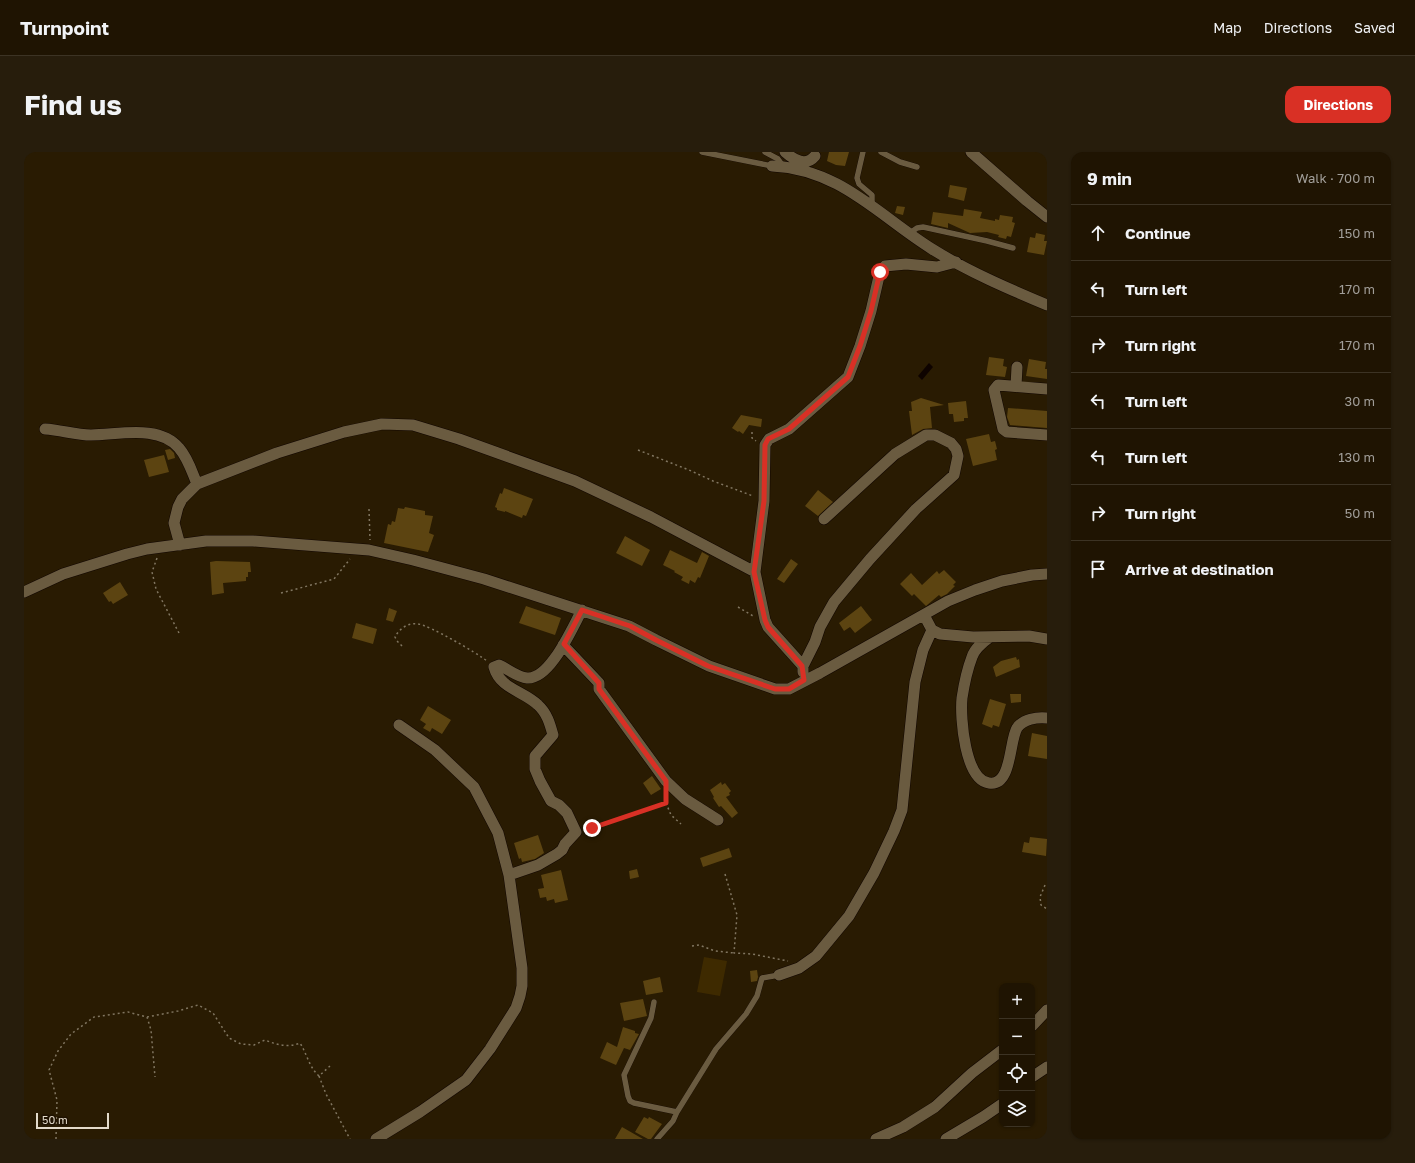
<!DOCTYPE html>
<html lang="en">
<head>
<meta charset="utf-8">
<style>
  :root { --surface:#1f1402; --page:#271d0c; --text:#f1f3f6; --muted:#a19e99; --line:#3c3324; --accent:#d93025 }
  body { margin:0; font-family:"Golos Text",sans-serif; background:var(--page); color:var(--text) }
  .controls { position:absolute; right:12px; bottom:12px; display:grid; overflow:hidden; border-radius:8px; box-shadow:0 1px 3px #0004 }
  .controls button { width:36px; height:36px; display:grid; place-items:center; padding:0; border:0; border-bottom:1px solid var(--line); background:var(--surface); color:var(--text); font:20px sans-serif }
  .scale { position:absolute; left:12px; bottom:10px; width:73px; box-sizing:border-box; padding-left:4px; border:2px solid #e3daca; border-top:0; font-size:11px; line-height:14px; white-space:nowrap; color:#e3daca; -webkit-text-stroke:3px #1f1200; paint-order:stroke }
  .stop { position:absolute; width:12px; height:12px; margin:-9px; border:3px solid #d93025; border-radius:50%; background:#fff }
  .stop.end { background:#d93025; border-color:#fff; box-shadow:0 1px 4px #0008 }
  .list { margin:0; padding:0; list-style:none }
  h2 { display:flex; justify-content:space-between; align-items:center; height:52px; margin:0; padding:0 16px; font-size:17px }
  h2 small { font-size:13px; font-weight:400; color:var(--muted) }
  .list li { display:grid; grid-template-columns:26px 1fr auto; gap:12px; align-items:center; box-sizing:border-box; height:56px; padding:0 16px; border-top:1px solid var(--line) }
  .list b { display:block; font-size:15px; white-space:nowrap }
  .list em { font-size:13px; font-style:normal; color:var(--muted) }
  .icon { flex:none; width:22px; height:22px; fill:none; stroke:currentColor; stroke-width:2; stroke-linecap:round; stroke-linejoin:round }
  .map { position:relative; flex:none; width:1023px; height:987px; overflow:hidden; border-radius:12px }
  header { display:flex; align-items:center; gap:24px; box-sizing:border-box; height:56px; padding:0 20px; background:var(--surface); border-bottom:1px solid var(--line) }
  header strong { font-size:19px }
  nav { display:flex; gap:22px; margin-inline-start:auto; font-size:14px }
  .intro { display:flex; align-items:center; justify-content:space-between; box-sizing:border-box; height:96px; padding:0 24px }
  h1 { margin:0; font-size:28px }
  .button { padding:10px 18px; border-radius:12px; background:var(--accent); color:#fff; font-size:14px; font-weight:700 }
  main { display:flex; gap:24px; padding:0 24px }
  aside { flex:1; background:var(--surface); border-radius:12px; box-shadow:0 1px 3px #0004 }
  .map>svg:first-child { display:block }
  .green { fill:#3e2a00 }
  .water { fill:#0e0300 }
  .building { fill:#5c4411 }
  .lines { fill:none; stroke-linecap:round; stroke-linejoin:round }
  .service-casing { stroke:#110600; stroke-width:6 }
  .minor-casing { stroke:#110600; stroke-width:12 }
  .path { stroke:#817661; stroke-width:1.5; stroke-dasharray:2 3; stroke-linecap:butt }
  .service { stroke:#6a5b40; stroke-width:5.5 }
  .minor { stroke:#6a5b40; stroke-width:11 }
  .route { stroke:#d93025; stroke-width:5 }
</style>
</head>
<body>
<header>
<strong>Turnpoint</strong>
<nav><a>Map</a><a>Directions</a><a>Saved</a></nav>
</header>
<div class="intro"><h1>Find us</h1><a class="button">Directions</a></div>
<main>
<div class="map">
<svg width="1023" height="987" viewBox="0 0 1023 987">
  <rect width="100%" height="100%" fill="#291b02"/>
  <path class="green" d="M 680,805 L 703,809 L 696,844 L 673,840 Z"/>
  <path class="water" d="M 905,211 L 909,215 L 898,228 L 894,224 Z"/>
  <path class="building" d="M 805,0 L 825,0 L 821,14 L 812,13 L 803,9 Z
    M 926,33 L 943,36 L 940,49 L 924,45 Z
    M 873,54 L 881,55 L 879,63 L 871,61 Z
    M 940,57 L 958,60 L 956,66 L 971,69 L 971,67 L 975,68 L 976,63 L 989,65 L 988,70 L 991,71 L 987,85 L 983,84 L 982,87 L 974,85 L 975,83 L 963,80 L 946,81 L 924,71 L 924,76 L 907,72 L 909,60 L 939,64 Z
    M 1012,81 L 1021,83 L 1020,89 L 1023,89 L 1020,103 L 1003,100 L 1006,85 L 1011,86 Z
    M 965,205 L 980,207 L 979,214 L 983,215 L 981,225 L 962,223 Z
    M 1005,207 L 1022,210 L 1021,217 L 1023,217 L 1023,227 L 1002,224 Z
    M 897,246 L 920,253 L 906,255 L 908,276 L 899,277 L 888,283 L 885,259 L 888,259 L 887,250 Z
    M 942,249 L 944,266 L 940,266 L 940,269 L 930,270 L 929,262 L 925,262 L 924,251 Z
    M 984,256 L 1023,259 L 1023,276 L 986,273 L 983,265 Z
    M 717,263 L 738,267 L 737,275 L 725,273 L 719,282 L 715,279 L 714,280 L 708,276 Z
    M 965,282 L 967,290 L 971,289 L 973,297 L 971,298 L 973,308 L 949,314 L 942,287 Z
    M 146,297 L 150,301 L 151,306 L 144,308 L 141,298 Z
    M 140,303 L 145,320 L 125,325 L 120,308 Z
    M 480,336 L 509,347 L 502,364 L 499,363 L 498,366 L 481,359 L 481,360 L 473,358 L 473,356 L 471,355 L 476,341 L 478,342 Z
    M 794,338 L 809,350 L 794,364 L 781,354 Z
    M 381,355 L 401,359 L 401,363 L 409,364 L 405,381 L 410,383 L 404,400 L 360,391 L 364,372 L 367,373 L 368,369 L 371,370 L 374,356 L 380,357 Z
    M 601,384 L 626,398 L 618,414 L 592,401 Z
    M 646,398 L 673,411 L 678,400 L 685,404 L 676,426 L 674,425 L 671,431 L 666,428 L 665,432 L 657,428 L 659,425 L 650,420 L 651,419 L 639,413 Z
    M 767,407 L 774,412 L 760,431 L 753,427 Z
    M 192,409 L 226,410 L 227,420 L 224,420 L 224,425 L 222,425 L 222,429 L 199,431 L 200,441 L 188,443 L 186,410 Z
    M 920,418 L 932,430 L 929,433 L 931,434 L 923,442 L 917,445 L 915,443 L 902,454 L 890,442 L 888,444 L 876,432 L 887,421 L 898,433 L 913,419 L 915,422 Z
    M 96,430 L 104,443 L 89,452 L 87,449 L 85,450 L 79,441 Z
    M 502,454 L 537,466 L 531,483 L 495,471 Z
    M 837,454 L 848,468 L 831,481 L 826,475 L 820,479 L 815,471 Z
    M 365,456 L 373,459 L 369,470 L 362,468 Z
    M 332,471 L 353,477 L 349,492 L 328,486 Z
    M 992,505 L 993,508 L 995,507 L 996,515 L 972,525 L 969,515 L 977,509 Z
    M 986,542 L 997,542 L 997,550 L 987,551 Z
    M 966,547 L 982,552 L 975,575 L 969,573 L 968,576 L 958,572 Z
    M 404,554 L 427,568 L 418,582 L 408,576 L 406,580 L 399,576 L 402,572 L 396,568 Z
    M 1008,581 L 1023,584 L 1023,607 L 1004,604 Z
    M 628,624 L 637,637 L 627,643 L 619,631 Z
    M 697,630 L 698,633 L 701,631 L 707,639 L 705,641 L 706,643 L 702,645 L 714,661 L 708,666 L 697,654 L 695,655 L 689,646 L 690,645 L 686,638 Z
    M 514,683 L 520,701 L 511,707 L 498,710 L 497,706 L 495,707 L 490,691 Z
    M 1006,685 L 1023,687 L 1022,704 L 998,700 L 1000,690 L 1005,691 Z
    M 705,696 L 708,705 L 679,715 L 676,706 Z
    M 613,717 L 615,725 L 606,727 L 605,719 Z
    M 537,718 L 544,748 L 531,751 L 530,747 L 523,749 L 522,745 L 516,746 L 514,737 L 520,736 L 517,723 Z
    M 733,818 L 734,825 L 733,829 L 727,830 L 726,819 Z
    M 636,825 L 639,840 L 622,843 L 619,829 Z
    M 619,847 L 623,864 L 600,869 L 596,851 Z
    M 599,875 L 611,879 L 611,881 L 615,882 L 606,898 L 600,896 L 592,913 L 576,906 L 583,890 L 593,895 Z
    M 620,965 L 624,967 L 625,965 L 638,972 L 627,987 L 624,987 L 611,980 Z
    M 598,975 L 619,987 L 591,987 Z"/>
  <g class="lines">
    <g class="service-casing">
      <path id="service" d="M 678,0 L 748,14
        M 741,0 L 754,7 L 759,14
        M 839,0 L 833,26 L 835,32 L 848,43 L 848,53
        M 857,0 L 876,10 L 893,15
        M 886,81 L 893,76 L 899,75 L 963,89 L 989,96
        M 630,850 L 627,866 L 600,923 L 604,944 L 606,949 L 610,951 L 653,960 L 692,897 L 722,862 L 733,844 L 738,826 L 755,823
        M 633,987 L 649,969 L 653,960"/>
    </g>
    <g class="minor-casing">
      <path id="minor" d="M 761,0 C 770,8 782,15 791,4
        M 947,0 L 1003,49 L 1023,65
        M 748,14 C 816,17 855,64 908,97 C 943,119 985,137 1023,153
        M 992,234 L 993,215
        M 1023,237 L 974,233 L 970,238 L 979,277 L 983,280 L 1023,283
        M 21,277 C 37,278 52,283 67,283 C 94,283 135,272 155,296 C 164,306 168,320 173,332
        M 156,393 L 150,371 L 154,355 L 158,347 L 173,332 L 253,301 L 320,280 L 358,272 L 389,273 L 435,287 L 551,329 L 627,365 L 731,420
        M 0,440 L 39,422 L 103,402 L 123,397 L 182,389 L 229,389 L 345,398 L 389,408 L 460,427 L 605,474 L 632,488 L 685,514 L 751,537 L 765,537 L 796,521 L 924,449 L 951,438 L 978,429 L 1008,423 L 1023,422
        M 900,463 L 908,478 L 916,482 L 949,485 L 1005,484 L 1023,487
        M 966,485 C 959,490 951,496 948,505 C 943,518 940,533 938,546 C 936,566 941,628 965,631 C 988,635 985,589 993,576 C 999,567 1013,565 1023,566
        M 539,493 L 575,531 L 575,537 L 642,629 L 661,647 L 694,668
        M 779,514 L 744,475 L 741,468 L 731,420 L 740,349 L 741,293 L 745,287 L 765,277 L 824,225 L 836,194 L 847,159 L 856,120 L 861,114 L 882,112 L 913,115 L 932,110
        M 779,520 L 779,514 L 791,490 L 796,475 L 810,450 L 846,407 L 892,357 L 930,323 L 934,304 L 932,297 L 927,291 L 911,283 L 902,283 L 871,302 L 800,367
        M 375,573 L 411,598 L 450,635 L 474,681 L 485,723
        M 755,823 L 775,816 L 792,804 L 825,764 L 850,721 L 870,679 L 878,658 L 891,530 L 899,498 L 908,478
        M 1008,874 L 1023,858
        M 1008,925 L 1023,915
        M 352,987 L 396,960 L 442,928 L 466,897 L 492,856 L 496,844 L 498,834 L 498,816 L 485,723 L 514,713 L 533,702 L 538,698 L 541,692 L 552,680 L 543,661 L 535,653 L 527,649 L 516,629 L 511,617 L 511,604 L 529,583 C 526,572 523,561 514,553 C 500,539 476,537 470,515 L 475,513 C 484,517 493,525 503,526 C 526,528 548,476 558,458
        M 852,987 L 879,975 L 911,955 L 948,921 L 978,898
        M 922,987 L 959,965 L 978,952"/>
    </g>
    <path class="path" d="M 728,280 L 728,286 L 732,289
      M 614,298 L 665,318 L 689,329 L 729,344
      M 345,357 L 346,388
      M 133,406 L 128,420 L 132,437 L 155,481
      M 257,441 L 310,427 L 326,407
      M 714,455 L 729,464
      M 378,494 L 373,489 L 371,485 C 375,477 384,470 394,472 C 405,473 453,501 463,509
      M 642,651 L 647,663 L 657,672
      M 568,676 L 642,651 L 642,643
      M 701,722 L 713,763 L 710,801 L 728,802 L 764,809
      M 1021,733 L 1016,745 L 1017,753 L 1023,757
      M 668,794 L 675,793 L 691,799 L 710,801
      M 123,865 L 154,859 L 174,853 L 189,861 L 205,886 L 217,892 L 230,893 L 241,888 C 253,893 264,896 276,891 C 283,902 285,915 295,924 L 306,914
      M 295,924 L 302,942 L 326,987
      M 32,987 L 33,948 L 25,918 L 34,899 L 47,882 L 70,865 L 104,860 L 123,865 L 127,878 L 131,925"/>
    <use href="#service" class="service"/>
    <use href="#minor" class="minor"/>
  </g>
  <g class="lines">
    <path class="route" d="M 568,676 L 642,651 L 642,629 L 575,537 L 575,531 L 540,492 L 558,458 L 606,474 L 632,488 L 684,514 L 751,537 L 765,537 L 780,528 L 778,514 L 744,475 L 741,468 L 730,420 L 740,349 L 741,293 L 744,287 L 765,277 L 824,225 L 836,194 L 847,159 L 856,120"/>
  </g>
</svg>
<div class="controls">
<button>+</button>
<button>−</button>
<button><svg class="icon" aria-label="locate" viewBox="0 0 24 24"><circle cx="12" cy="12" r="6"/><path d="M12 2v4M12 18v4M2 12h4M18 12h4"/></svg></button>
<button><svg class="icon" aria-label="layers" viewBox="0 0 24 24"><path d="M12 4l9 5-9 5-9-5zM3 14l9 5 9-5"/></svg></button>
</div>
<div class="scale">50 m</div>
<div class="stop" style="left:856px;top:120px"></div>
<div class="stop end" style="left:568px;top:676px"></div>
</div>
<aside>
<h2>9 min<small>Walk · 700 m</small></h2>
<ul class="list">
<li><svg class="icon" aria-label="ahead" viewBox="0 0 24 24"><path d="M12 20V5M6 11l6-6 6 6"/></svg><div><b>Continue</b></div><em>150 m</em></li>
<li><svg class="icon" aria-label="left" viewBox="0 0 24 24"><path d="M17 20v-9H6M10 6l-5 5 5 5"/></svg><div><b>Turn left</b></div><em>170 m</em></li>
<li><svg class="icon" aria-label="right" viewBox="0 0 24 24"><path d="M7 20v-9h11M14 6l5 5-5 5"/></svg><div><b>Turn right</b></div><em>170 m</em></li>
<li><svg class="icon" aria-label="left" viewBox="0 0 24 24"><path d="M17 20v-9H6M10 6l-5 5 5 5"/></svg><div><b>Turn left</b></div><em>30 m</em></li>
<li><svg class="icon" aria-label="left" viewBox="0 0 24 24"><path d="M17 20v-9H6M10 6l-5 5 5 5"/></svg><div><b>Turn left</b></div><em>130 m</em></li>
<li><svg class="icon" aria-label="right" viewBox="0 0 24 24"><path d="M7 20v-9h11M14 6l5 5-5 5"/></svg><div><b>Turn right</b></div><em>50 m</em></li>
<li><svg class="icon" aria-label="arrive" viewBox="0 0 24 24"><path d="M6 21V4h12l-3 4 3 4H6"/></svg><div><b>Arrive at destination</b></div></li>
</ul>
</aside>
</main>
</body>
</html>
